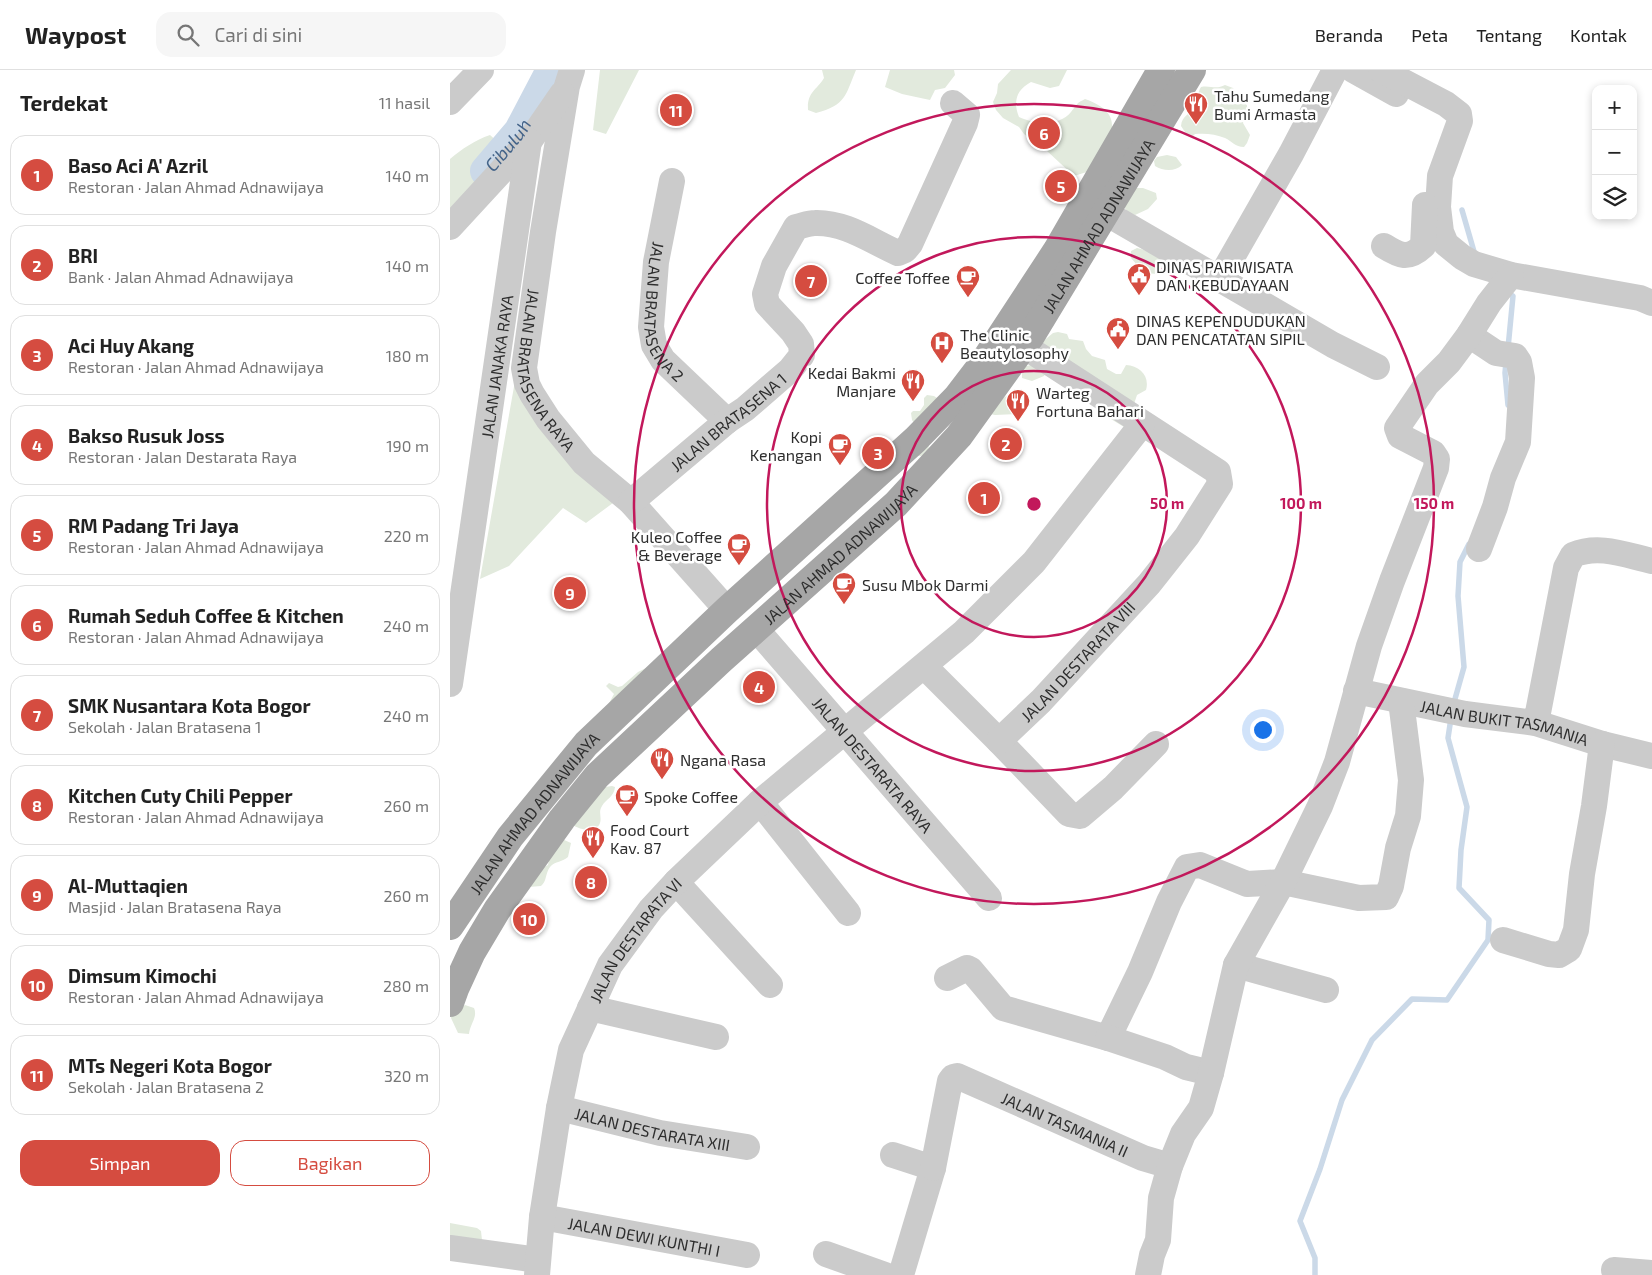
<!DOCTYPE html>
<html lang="id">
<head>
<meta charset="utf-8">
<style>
  :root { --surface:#fff; --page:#f6f6f6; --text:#222; --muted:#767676; --line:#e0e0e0; --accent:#d54c40 }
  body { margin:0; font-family:"Exo 2",sans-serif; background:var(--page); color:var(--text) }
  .controls { position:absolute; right:15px; top:15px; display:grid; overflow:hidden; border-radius:10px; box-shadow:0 2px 8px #0003 }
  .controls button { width:45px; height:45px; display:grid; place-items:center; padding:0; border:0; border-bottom:1px solid var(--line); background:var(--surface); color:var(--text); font:25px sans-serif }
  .you { position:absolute; left:812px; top:659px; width:18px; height:18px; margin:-12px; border:4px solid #fff; border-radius:50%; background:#1a73e8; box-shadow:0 0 0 8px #1a73e833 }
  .badge { display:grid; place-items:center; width:32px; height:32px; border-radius:50%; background:var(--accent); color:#fff; font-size:16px; font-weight:700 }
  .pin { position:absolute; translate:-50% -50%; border:2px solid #fff; box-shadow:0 1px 5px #0006 }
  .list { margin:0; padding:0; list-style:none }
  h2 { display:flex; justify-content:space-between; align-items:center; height:65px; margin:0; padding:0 20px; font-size:21px }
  h2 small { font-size:16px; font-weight:400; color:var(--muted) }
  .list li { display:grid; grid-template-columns:32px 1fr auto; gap:15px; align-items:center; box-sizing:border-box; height:80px; margin:0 10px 10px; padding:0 10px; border:1px solid var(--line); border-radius:15px }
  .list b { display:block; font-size:19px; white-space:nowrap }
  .list p { margin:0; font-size:16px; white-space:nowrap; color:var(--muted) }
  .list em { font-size:16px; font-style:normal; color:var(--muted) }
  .actions { display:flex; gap:10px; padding:15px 20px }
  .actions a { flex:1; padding:11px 0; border:1px solid var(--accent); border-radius:15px; text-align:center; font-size:18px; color:var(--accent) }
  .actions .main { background:var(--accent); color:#fff }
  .icon { flex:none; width:28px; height:28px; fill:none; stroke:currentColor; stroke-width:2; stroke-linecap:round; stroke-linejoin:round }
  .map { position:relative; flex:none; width:1202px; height:1205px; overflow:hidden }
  header { display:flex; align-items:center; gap:30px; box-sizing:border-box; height:70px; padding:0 25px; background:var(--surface); border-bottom:1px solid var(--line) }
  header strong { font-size:24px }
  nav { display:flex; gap:28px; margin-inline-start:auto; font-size:18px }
  .search { width:350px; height:45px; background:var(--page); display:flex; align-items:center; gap:12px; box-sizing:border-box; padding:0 18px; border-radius:15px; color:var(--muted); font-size:19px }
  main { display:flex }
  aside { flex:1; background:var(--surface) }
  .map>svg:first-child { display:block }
  .green { fill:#e2eadd }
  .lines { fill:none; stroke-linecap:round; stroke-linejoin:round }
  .stream { stroke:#cbd9e8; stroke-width:5.5 }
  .river { stroke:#cbd9e8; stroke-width:32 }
  .minor { stroke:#cbcbcb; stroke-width:26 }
  .major { stroke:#a6a6a6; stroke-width:28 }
  .ring { fill:none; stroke:#c2185b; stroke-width:2.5 }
  .labels { text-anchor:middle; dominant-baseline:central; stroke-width:5; stroke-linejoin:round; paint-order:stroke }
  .poi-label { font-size:16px; fill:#2e2e2e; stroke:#fff; text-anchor:start }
  .street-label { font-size:16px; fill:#2e2e2e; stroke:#fff }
  .water-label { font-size:18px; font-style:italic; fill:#446489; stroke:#fff }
  .centre { fill:#c2185b; stroke:#fff; stroke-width:2.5 }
  .ring-label { font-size:15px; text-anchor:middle; font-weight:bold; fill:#c2185b; stroke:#fff; stroke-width:5; stroke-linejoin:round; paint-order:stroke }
</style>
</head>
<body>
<header>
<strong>Waypost</strong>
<div class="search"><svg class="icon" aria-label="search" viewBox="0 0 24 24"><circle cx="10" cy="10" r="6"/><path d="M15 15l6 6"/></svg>Cari di sini</div>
<nav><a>Beranda</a><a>Peta</a><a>Tentang</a><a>Kontak</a></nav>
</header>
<main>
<aside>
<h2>Terdekat<small>11 hasil</small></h2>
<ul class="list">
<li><span class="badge">1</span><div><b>Baso Aci A' Azril</b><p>Restoran · Jalan Ahmad Adnawijaya</p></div><em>140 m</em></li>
<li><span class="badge">2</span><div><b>BRI</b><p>Bank · Jalan Ahmad Adnawijaya</p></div><em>140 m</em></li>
<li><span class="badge">3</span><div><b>Aci Huy Akang</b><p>Restoran · Jalan Ahmad Adnawijaya</p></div><em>180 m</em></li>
<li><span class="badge">4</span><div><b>Bakso Rusuk Joss</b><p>Restoran · Jalan Destarata Raya</p></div><em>190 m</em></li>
<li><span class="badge">5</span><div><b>RM Padang Tri Jaya</b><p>Restoran · Jalan Ahmad Adnawijaya</p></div><em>220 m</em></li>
<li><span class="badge">6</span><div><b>Rumah Seduh Coffee &amp; Kitchen</b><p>Restoran · Jalan Ahmad Adnawijaya</p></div><em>240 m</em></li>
<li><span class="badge">7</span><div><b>SMK Nusantara Kota Bogor</b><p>Sekolah · Jalan Bratasena 1</p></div><em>240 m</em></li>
<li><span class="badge">8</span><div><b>Kitchen Cuty Chili Pepper</b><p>Restoran · Jalan Ahmad Adnawijaya</p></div><em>260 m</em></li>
<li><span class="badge">9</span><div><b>Al-Muttaqien</b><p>Masjid · Jalan Bratasena Raya</p></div><em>260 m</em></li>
<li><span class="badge">10</span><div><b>Dimsum Kimochi</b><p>Restoran · Jalan Ahmad Adnawijaya</p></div><em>280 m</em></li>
<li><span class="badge">11</span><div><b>MTs Negeri Kota Bogor</b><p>Sekolah · Jalan Bratasena 2</p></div><em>320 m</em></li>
</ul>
<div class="actions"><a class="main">Simpan</a><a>Bagikan</a></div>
</aside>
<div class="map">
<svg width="1202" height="1205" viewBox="0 0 1202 1205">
  <rect width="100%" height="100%" fill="#fff"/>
  <path class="green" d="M 150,0 L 189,0 L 156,64 L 143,60 Z
    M 372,0 L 406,0 C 395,26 396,35 366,43 L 358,40 C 357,22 366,21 374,8 Z
    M 440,0 L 504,0 L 505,5 L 495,18 L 485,20 L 480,30 L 452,24 L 435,17 Z
    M 561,0 L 617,0 L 609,16 L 600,18 L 581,12 C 566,20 563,32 569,47 C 584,54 609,57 621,42 C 628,34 625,34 635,29 C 680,45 659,70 643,100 L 624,106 L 597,81 L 574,64 L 569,57 L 553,48 L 546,40 L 543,32 L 547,23 L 548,14 Z
    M 775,15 L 783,18 L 788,25 L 789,30 L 797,35 L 797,40 L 793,53 L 800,65 L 797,73 L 794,77 C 785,77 782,71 775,68 C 766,64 755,63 745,64 L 742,67 L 737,65 L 731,56 C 732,45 740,45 745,36 C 748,30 747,23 751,17 C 760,15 766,20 775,15 Z
    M 40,65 L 49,73 L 51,78 L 40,114 L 0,162 L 0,89 C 12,79 25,70 40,65 Z
    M 717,85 L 726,87 L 732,95 C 725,102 713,101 705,96 L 704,91 L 707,87 Z
    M 686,118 L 693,118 L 706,123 L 707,129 L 698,139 L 685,145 L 678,142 L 673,136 Z
    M 687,178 C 697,180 709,186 715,194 L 714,200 L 708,204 L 694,203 L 681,188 L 681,181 Z
    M 608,262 L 617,264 L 619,269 L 633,271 L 636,279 L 642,286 L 655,290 L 657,299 L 666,304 L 671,304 L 676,295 C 690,296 700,306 696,320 L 687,325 L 684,334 L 672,350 L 674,357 L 651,343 L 591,273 L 603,263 Z
    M 581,295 L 596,302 L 594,306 L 582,311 L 572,308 L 572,297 Z
    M 65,311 L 171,427 L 136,453 L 113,438 L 59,496 L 30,509 Z
    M 565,323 C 570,330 573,337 567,344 L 545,345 L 540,344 C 546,335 554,324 565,323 Z
    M 477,325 L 484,326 L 490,330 L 478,380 C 474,386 472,387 465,385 L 464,353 L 462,350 L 461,343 L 463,341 L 470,341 L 474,335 L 474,328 Z
    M 204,594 L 157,637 L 164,624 L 156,616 L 159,613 L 168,617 L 172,616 L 188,602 Z
    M 162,716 L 165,717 C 164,727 156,729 152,736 C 148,742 152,747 150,753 C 146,765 130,759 122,755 L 155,717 Z
    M 112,769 L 121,773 L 118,787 C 113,792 105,791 100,797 C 95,804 97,811 91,816 L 79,817 L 90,799 L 98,795 L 99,790 Z
    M 15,935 L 24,938 C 28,947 20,954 19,964 L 8,963 L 1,948 L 2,943 Z
    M 0,1153 L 27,1158 L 31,1161 L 32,1170 L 0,1175 Z"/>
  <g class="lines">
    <path class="stream" d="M 1012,140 L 1025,185
      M 1055,221 L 1063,226 L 1058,278
      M 1056,292 L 1055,303 L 1058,335
      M 1003,636 L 1014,597 L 1008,526 L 1010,492 L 1019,474
      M 865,1205 L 865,1188 L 850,1151 L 870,1099 L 892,1030 L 922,970 L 962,929 L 997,930 L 1038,870 L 1039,850 L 1009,818 L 1011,780 L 1017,737 L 998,668 L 1001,648"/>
    <path class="river" id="s1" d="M 36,101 L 70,61 L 102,0"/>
    <g class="minor">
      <path id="s2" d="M 122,0 L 117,16 L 93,162 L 74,298 L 77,314 L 82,324 L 98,349 L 134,393 L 181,432 L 277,540"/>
      <path d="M 903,0 L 946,24"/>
      <path d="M 931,0 L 996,34 L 1009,44 L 1010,51 L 990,106 L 988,137 L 991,162 L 996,174 L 1012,187 L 1024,194 L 1061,205 L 1190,228 L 1202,233"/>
      <path d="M 0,32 L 31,0"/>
      <path id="s3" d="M 222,111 L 206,192 L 201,257 L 204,275 L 213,290 L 277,351"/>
      <path d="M 656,145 L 661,146 L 883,275 L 927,297"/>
      <path d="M 0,157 L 81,69 L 112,24"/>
      <path d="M 934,176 C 950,186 958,190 973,176 L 975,135"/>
      <path d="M 769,210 L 841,84 L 885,0"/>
      <path d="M 1019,265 L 1046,283 L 1065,286 L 1069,292 L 1072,308 L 1068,372 L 1053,408 L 1045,437 L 1029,479"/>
      <path id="s4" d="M 181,432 L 277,351 L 295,339 L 340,300 L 352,285 L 351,274 L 343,262 L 317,234 L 315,224 L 324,196 L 346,157 C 352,156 358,153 365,153 C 395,152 421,171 448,183 L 455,180 L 460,174 L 515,53 L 517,45 L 503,33"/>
      <path id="s5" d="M 306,559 L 539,828"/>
      <path d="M 474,596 L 549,671 L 619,744 L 630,746 L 663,718 L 706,674"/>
      <path id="s6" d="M 0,614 L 79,71"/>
      <path id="s7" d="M 906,621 L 1015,644 L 1086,653 L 1152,674 L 1202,686"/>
      <path d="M 1086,653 L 1116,498 L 1123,485 C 1149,474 1175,485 1202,491"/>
      <path id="s8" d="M 549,671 L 591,631 L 699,514 L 737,466 L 770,414 L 768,402 L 574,276"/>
      <path d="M 310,732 L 398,843"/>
      <path d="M 226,812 L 320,915"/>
      <path d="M 1053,870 L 1099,884 L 1109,885 L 1119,879 L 1126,860 L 1132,804 L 1144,736 L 1152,674"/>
      <path d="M 786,895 L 876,920"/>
      <path d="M 497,908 L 517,898 L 521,900 L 553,938 L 658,968 L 690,902 L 719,832 L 737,797 L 750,795 L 797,814 L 833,812 L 909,828 L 936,827 L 941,816 L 948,778 L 958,746 L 961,710 L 951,631"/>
      <path d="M 140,938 L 266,967"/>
      <path d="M 658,968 L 715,987 L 736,997 L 761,1003"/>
      <path id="s9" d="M 109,1038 L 210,1063 L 297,1077"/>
      <path d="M 443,1085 L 483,1098 L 451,1205"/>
      <path id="s10" d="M 483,1098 L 500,1011 L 503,1007 L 507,1006 L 693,1088 L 720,1096"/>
      <path id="s11" d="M 92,1147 L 297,1185"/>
      <path d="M 0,1178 L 88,1190"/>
      <path d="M 376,1184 L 435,1205"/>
      <path d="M 1164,1200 L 1202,1203"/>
      <path id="s12" d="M 87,1205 L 92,1147 L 109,1038 L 121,980 L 160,895 L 201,839 L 226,812 L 310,732 L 514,562 L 584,492 L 692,354"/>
      <path d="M 698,1205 L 702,1185 L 708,1170 L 711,1128 L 720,1096 L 733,1064 L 751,1038 L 761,1003 L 786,895 L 833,812 L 870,736 L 887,692 L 919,576 L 942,511 L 986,398 L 987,389 L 983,383 L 950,366 L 947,358 L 977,314 L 999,292 L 1019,265 L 1039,233 L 1061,205"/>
    </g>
    <g class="major">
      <path id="s13" d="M 0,856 L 60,767 L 136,674 L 277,540 L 465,370 L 507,327 L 533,293 L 607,180 L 711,0"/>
      <path id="s14" d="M 0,933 L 5,919 L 22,882 L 47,840 L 112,749 L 147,706 L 271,590 L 446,434 L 509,366 L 581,266 L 742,0"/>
    </g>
  </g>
  <g class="ring">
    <circle cx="584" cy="434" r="133"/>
    <circle cx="584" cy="434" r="267"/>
    <circle cx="584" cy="434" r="400"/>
  </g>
  <defs>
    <g id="restaurant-pin" transform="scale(1.25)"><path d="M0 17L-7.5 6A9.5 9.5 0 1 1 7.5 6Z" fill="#d54c40" stroke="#fff"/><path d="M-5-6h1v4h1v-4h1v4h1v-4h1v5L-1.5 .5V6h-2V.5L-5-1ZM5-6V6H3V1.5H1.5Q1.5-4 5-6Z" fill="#fff"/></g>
    <g id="civic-pin" transform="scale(1.25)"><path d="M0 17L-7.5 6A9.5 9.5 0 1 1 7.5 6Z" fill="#d54c40" stroke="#fff"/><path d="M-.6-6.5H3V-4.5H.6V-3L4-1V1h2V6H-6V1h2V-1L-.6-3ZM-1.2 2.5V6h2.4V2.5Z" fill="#fff"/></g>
    <g id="cafe-pin" transform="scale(1.25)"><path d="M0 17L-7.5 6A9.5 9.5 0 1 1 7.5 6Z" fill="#d54c40" stroke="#fff"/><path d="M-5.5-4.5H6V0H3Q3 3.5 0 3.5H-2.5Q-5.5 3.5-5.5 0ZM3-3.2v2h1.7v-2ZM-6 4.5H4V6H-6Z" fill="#fff"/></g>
    <g id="hospital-pin" transform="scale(1.25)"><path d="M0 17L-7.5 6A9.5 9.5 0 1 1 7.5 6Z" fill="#d54c40" stroke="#fff"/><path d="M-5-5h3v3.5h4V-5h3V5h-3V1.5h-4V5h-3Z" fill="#fff"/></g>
  </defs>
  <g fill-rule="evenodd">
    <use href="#restaurant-pin" x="746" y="34"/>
    <use href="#civic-pin" x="689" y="205"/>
    <use href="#cafe-pin" x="518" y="207"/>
    <use href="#civic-pin" x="668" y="259"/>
    <use href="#hospital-pin" x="492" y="273"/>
    <use href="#restaurant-pin" x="463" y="311"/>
    <use href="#restaurant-pin" x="568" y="331"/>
    <use href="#cafe-pin" x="390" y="375"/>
    <use href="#cafe-pin" x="289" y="475"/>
    <use href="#cafe-pin" x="394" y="514"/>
    <use href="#restaurant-pin" x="212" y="689"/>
    <use href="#cafe-pin" x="177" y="726"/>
    <use href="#restaurant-pin" x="143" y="768"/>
  </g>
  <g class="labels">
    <g class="poi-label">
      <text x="764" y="25">Tahu Sumedang<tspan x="764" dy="18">Bumi Armasta</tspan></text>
      <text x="706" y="196">DINAS PARIWISATA<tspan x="706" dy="18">DAN KEBUDAYAAN</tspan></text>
      <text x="500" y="207" text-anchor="end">Coffee Toffee</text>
      <text x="686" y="250">DINAS KEPENDUDUKAN<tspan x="686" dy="18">DAN PENCATATAN SIPIL</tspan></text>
      <text x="510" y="264">The Clinic<tspan x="510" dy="18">Beautylosophy</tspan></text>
      <text x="446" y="302" text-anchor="end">Kedai Bakmi<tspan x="446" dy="18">Manjare</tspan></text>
      <text x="586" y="322">Warteg<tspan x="586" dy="18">Fortuna Bahari</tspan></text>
      <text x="372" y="366" text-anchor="end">Kopi<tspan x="372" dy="18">Kenangan</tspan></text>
      <text x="272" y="466" text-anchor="end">Kuleo Coffee<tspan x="272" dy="18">&amp; Beverage</tspan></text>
      <text x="412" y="514">Susu Mbok Darmi</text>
      <text x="230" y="689">Ngana Rasa</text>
      <text x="194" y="726">Spoke Coffee</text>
      <text x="160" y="759">Food Court<tspan x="160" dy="18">Kav. 87</tspan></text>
    </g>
    <g class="street-label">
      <text stroke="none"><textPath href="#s14" startOffset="1021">JALAN AHMAD ADNAWIJAYA</textPath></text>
      <text stroke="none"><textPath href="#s3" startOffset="136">JALAN BRATASENA 2</textPath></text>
      <text stroke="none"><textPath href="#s6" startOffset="321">JALAN JANAKA RAYA</textPath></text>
      <text stroke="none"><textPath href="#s2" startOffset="310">JALAN BRATASENA RAYA</textPath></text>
      <text stroke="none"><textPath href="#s4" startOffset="126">JALAN BRATASENA 1</textPath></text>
      <text stroke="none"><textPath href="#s14" startOffset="601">JALAN AHMAD ADNAWIJAYA</textPath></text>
      <text stroke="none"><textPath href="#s8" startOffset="112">JALAN DESTARATA VIII</textPath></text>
      <text stroke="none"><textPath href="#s7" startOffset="152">JALAN BUKIT TASMANIA</textPath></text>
      <text stroke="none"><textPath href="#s5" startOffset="179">JALAN DESTARATA RAYA</textPath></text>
      <text stroke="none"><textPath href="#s13" startOffset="141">JALAN AHMAD ADNAWIJAYA</textPath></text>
      <text stroke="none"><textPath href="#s12" startOffset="356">JALAN DESTARATA VI</textPath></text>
      <text stroke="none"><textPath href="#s10" startOffset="216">JALAN TASMANIA II</textPath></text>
      <text stroke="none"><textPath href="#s9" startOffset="96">JALAN DESTARATA XIII</textPath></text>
      <text stroke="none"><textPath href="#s11" startOffset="104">JALAN DEWI KUNTHI I</textPath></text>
    </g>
    <g class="water-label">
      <text stroke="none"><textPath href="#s1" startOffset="34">Cibuluh</textPath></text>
    </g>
  </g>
  <circle cx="584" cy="434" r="8" class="centre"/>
  <g class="ring-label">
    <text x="717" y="439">50 m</text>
    <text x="851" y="439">100 m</text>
    <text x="984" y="439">150 m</text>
  </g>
</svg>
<div class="controls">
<button>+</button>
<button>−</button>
<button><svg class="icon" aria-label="layers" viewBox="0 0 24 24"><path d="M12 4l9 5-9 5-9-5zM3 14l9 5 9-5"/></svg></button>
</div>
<div class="you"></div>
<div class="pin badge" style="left:534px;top:428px">1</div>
<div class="pin badge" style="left:556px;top:374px">2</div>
<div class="pin badge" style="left:428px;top:383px">3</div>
<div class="pin badge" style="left:309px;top:617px">4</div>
<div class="pin badge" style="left:611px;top:116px">5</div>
<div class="pin badge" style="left:594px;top:63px">6</div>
<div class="pin badge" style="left:361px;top:211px">7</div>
<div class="pin badge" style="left:141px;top:812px">8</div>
<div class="pin badge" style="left:120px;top:523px">9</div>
<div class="pin badge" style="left:79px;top:849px">10</div>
<div class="pin badge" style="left:226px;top:40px">11</div>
</div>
</main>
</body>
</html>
